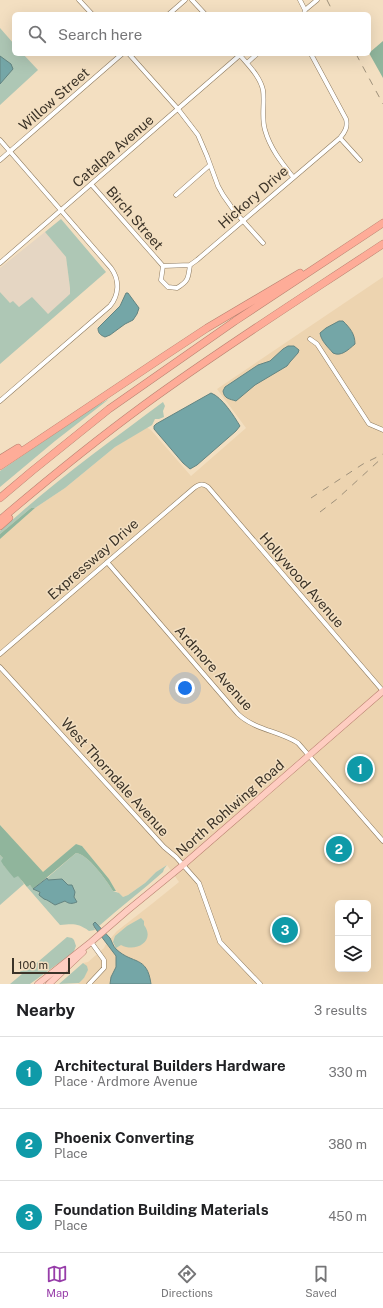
<!DOCTYPE html>
<html lang="en">
<head>
<meta charset="utf-8">
<style>
  :root { --surface:#fff; --page:#f6f6f6; --text:#202124; --muted:#757577; --line:#e0e0e0; --accent:#973da9 }
  body { margin:0; font-family:"Public Sans",sans-serif; background:var(--page); color:var(--text) }
  .controls { position:absolute; right:12px; bottom:12px; display:grid; overflow:hidden; border-radius:6px; box-shadow:0 4px 16px #0002 }
  .controls button { width:36px; height:36px; display:grid; place-items:center; padding:0; border:0; border-bottom:1px solid var(--line); background:var(--surface); color:var(--text); font:20px sans-serif }
  .scale { position:absolute; left:12px; bottom:10px; width:58px; box-sizing:border-box; padding-left:4px; border:2px solid #3b3328; border-top:0; font-size:11px; line-height:14px; white-space:nowrap; color:#3b3328; -webkit-text-stroke:3px #f3dfc1; paint-order:stroke }
  .you { position:absolute; left:185px; top:688px; width:14px; height:14px; margin:-10px; border:3px solid #fff; border-radius:50%; background:#1a73e8; box-shadow:0 0 0 6px #1a73e833 }
  .badge { display:grid; place-items:center; width:26px; height:26px; border-radius:50%; background:var(--accent); color:#fff; font-size:13px; font-weight:700 }
  .pin { position:absolute; translate:-50% -50%; border:2px solid #fff; box-shadow:0 1px 4px #0006 }
  .list { margin:0; padding:0; list-style:none }
  h2 { display:flex; justify-content:space-between; align-items:center; height:52px; margin:0; padding:0 16px; font-size:17px }
  h2 small { font-size:13px; font-weight:400; color:var(--muted) }
  .list li { display:grid; grid-template-columns:26px 1fr auto; gap:12px; align-items:center; box-sizing:border-box; height:72px; padding:0 16px; border-top:1px solid var(--line) }
  .list b { display:block; font-size:15px; white-space:nowrap }
  .list p { margin:0; font-size:13px; white-space:nowrap; color:var(--muted) }
  .list em { font-size:13px; font-style:normal; color:var(--muted) }
  .icon { flex:none; width:22px; height:22px; fill:none; stroke:currentColor; stroke-width:2; stroke-linecap:round; stroke-linejoin:round }
  .map { position:relative; flex:none; width:383px; height:984px; overflow:hidden }
  .search { position:absolute; background:var(--surface); box-shadow:0 4px 16px #0002; left:12px; right:12px; top:12px; height:44px; display:flex; align-items:center; gap:10px; box-sizing:border-box; padding:0 14px; border-radius:6px; color:var(--muted); font-size:15px }
  .sheet { height:268px; background:var(--surface) }
  nav { display:flex; justify-content:space-around; align-items:center; box-sizing:border-box; height:56px; border-top:1px solid var(--line); background:var(--surface); font-size:11px; color:var(--muted) }
  nav a { display:grid; justify-items:center; gap:2px }
  nav .on { color:var(--accent) }
  .map>svg:first-child { display:block }
  .built { fill:#edd4b0; fill-rule:evenodd }
  .education { fill:#e5d6c3 }
  .green { fill:#aec7b5 }
  .forest { fill:#90b59c }
  .water { fill:#74a6a7; stroke:#638481 }
  .lines { fill:none; stroke-linecap:round; stroke-linejoin:round }
  .street-casing { stroke:#8d7a5f; stroke-width:5 }
  .primary-casing { stroke:#ba8271; stroke-width:7 }
  .highway-casing { stroke:#ba8271; stroke-width:8 }
  .street { stroke:#fff; stroke-width:4 }
  .primary { stroke:#fecdc1; stroke-width:6 }
  .highway { stroke:#feac98; stroke-width:7 }
  .rail { stroke:#9e907a; stroke-width:1; stroke-dasharray:7 7; stroke-linecap:butt }
  .labels { text-anchor:middle; dominant-baseline:central; stroke-width:3; stroke-linejoin:round; paint-order:stroke }
  .street-label { font-size:14px; fill:#3b3328; stroke:#f3dfc1 }
</style>
</head>
<body>
<div class="map">
<svg width="383" height="984" viewBox="0 0 383 984">
  <rect width="100%" height="100%" fill="#f3dfc1"/>
  <path class="built" d="M 383,277 L 383,984 L 78,984 L 84,978 L 85,964 L 83,963 L 88,962 L 104,948 L 106,944 L 117,931 L 153,903 L 179,882 L 167,865 L 156,872 L 145,883 L 128,895 L 123,897 L 116,891 L 109,879 L 82,846 L 76,844 L 43,873 L 0,825 L 0,539 L 35,508 L 65,488 L 115,447 L 146,427 L 151,430 L 191,476 L 246,428 L 217,389 ZM 338,903 L 368,903 L 368,969 L 338,969 Z"/>
  <path class="education" d="M 45,232 L 66,257 L 70,288 L 70,295 L 48,314 L 23,304 L 19,307 L 10,303 L 0,292 L 0,268 Z"/>
  <path class="green" d="M 0,28 L 14,44 L 14,54 L 23,54 L 38,70 L 0,105 Z
    M 61,219 L 106,272 L 0,364 L 0,292 L 10,303 L 13,301 L 19,307 L 32,297 L 48,314 L 70,294 L 70,288 L 66,257 L 45,232 Z
    M 109,399 L 55,441 L 0,487 L 0,471 L 94,407 Z
    M 163,402 L 165,406 L 163,411 L 164,417 L 159,419 L 155,419 L 152,425 L 115,447 L 65,488 L 35,508 L 31,508 L 0,534 L 0,531 C 51,484 108,443 163,402 Z
    M 76,853 C 88,854 107,881 113,891 L 119,893 L 123,897 L 128,895 L 145,883 L 156,872 L 167,865 L 164,869 L 163,872 C 142,891 120,907 99,926 L 95,922 L 93,924 L 95,930 L 89,931 C 78,923 73,924 60,925 L 27,887 L 30,885 L 35,890 L 37,890 L 40,893 L 40,895 L 55,905 L 65,900 L 77,902 L 74,897 L 72,885 L 68,885 L 65,883 L 48,880 L 47,878 Z
    M 0,855 L 3,858 L 4,866 L 10,872 L 18,875 L 24,884 L 0,905 Z
    M 141,918 L 144,921 L 144,925 C 156,941 136,953 121,945 L 116,948 L 113,942 L 115,936 L 127,926 Z
    M 67,937 L 72,938 L 74,940 L 76,946 L 74,951 L 67,957 L 30,984 L 10,984 L 22,974 L 20,971 L 28,970 L 32,967 Z
    M 83,963 L 87,966 L 88,970 L 84,978 L 79,983 L 59,984 Z"/>
  <path class="forest" d="M 383,41 L 383,78 L 369,53 Z
    M 31,508 L 35,508 L 0,539 L 0,534 Z
    M 0,825 L 43,872 L 76,844 L 82,846 L 109,879 L 116,891 L 113,891 C 107,881 88,854 76,853 L 33,889 L 30,885 L 27,887 L 18,876 L 14,878 L 4,866 L 1,861 L 3,858 L 0,855 Z"/>
  <path class="water" d="M 0,56 L 11,64 L 13,69 L 0,84 Z
    M 126,293 L 128,293 L 139,308 L 137,314 L 133,320 L 125,324 L 110,335 L 105,337 C 100,335 98,333 98,328 L 120,306 Z
    M 339,321 L 343,321 C 350,328 355,334 355,344 C 348,350 341,357 333,353 C 328,347 321,341 320,333 L 326,328 Z
    M 288,346 L 294,346 L 299,350 L 298,353 L 290,362 L 287,366 L 255,385 L 236,401 C 230,399 224,399 223,391 L 225,387 L 258,365 L 270,361 L 283,349 Z
    M 211,393 C 222,397 234,416 240,426 L 236,431 L 197,465 L 190,469 L 183,463 L 154,429 L 154,426 L 156,424 Z
    M 47,878 L 48,880 L 62,879 L 68,885 L 72,885 L 75,892 L 74,897 L 77,902 C 72,904 69,904 65,901 L 55,905 L 47,900 L 44,899 L 39,895 L 40,892 L 33,889 Z
    M 95,922 C 100,927 105,933 110,938 C 112,942 113,946 116,949 C 133,965 147,955 151,984 L 110,984 L 111,977 L 116,967 L 116,956 L 95,928 L 93,924 Z"/>
  <g class="lines">
    <g class="street-casing">
      <path id="street" d="M 79,0 L 92,14
        M 192,0 L 205,14
        M 300,0 L 305,10
        M 169,14 L 185,0
        M 304,14 L 305,10 L 317,0
        M 129,54 L 178,109 L 198,135 L 207,156 L 218,186 L 223,195 L 235,212 L 263,243
        M 239,54 C 248,65 260,76 263,90 C 265,103 261,117 265,130 C 270,148 281,162 293,177
        M 247,63 L 257,54
        M 340,138 L 360,160
        M 0,140 L 111,268 C 120,280 119,295 110,306 L 0,401
        M 0,160 L 122,54
        M 91,184 L 163,266 L 190,265 L 197,260 L 340,138 C 345,132 348,127 346,119 L 311,54
        M 176,195 L 210,165
        M 0,263 L 240,55
        M 163,266 L 161,280 L 168,287 L 177,288 C 189,281 188,278 190,265
        M 310,339 L 317,344 L 369,424 L 383,430
        M 107,562 L 238,714 C 255,730 279,731 298,743 L 383,841
        M 0,654 L 194,488 C 199,484 203,483 208,487 L 383,691
        M 0,667 L 164,847 L 176,857 L 199,883 L 220,942 L 260,984
        M 89,984 L 104,968 L 104,960 L 91,942"/>
    </g>
    <g class="primary-casing">
      <path id="primary" d="M 38,984 L 91,942 L 128,910 L 183,865 L 383,691
        M 49,984 L 83,952"/>
    </g>
    <g class="highway-casing">
      <path id="highway" d="M 0,459 L 18,448
        M 0,466 L 163,357 L 207,328 L 300,273
        M 0,498 L 32,471 L 109,409 L 235,321 L 383,223
        M 0,520 C 47,480 95,441 144,405 C 222,348 303,297 383,244
        M 0,526 L 9,518"/>
    </g>
    <use href="#street" class="street"/>
    <use href="#primary" class="primary"/>
    <use href="#highway" class="highway"/>
    <path class="rail" d="M 327,0 L 334,14
      M 356,54 L 383,104
      M 311,498 L 363,464 L 383,454
      M 320,512 L 337,499 L 383,457"/>
  </g>
  <g class="labels">
    <g class="street-label">
      <text transform="translate(54 99) rotate(-41)">Willow Street</text>
      <text transform="translate(113 151) rotate(-41)">Catalpa Avenue</text>
      <text transform="translate(253 197) rotate(-41)">Hickory Drive</text>
      <text transform="translate(135 218) rotate(49)">Birch Street</text>
      <text transform="translate(93 559) rotate(-41)">Expressway Drive</text>
      <text transform="translate(302 580) rotate(49)">Hollywood Avenue</text>
      <text transform="translate(214 668) rotate(48)">Ardmore Avenue</text>
      <text transform="translate(115 777) rotate(48)">West Thorndale Avenue</text>
      <text transform="translate(230 808) rotate(-41)">North Rohlwing Road</text>
    </g>
  </g>
</svg>
<div class="controls">
<button><svg class="icon" aria-label="locate" viewBox="0 0 24 24"><circle cx="12" cy="12" r="6"/><path d="M12 2v4M12 18v4M2 12h4M18 12h4"/></svg></button>
<button><svg class="icon" aria-label="layers" viewBox="0 0 24 24"><path d="M12 4l9 5-9 5-9-5zM3 14l9 5 9-5"/></svg></button>
</div>
<div class="scale">100 m</div>
<div class="you"></div>
<div class="pin badge" style="left:360px;top:769px;background:#0f9aa8">1</div>
<div class="pin badge" style="left:339px;top:849px;background:#0f9aa8">2</div>
<div class="pin badge" style="left:285px;top:930px;background:#0f9aa8">3</div>
<div class="search"><svg class="icon" aria-label="search" viewBox="0 0 24 24"><circle cx="10" cy="10" r="6"/><path d="M15 15l6 6"/></svg>Search here</div>
</div>
<section class="sheet">
<h2>Nearby<small>3 results</small></h2>
<ul class="list">
<li><span class="badge" style="background:#0f9aa8">1</span><div><b>Architectural Builders Hardware</b><p>Place · Ardmore Avenue</p></div><em>330 m</em></li>
<li><span class="badge" style="background:#0f9aa8">2</span><div><b>Phoenix Converting</b><p>Place</p></div><em>380 m</em></li>
<li><span class="badge" style="background:#0f9aa8">3</span><div><b>Foundation Building Materials</b><p>Place</p></div><em>450 m</em></li>
</ul>
</section>
<nav>
<a class="on"><svg class="icon" aria-label="map" viewBox="0 0 24 24"><path d="M3 6l6-2 6 2 6-2v14l-6 2-6-2-6 2zM9 4v14M15 6v14"/></svg>Map</a>
<a><svg class="icon" aria-label="directions" viewBox="0 0 24 24"><path d="M12 3l9 9-9 9-9-9zM9 14v-3h6M13 9l2 2-2 2"/></svg>Directions</a>
<a><svg class="icon" aria-label="saved" viewBox="0 0 24 24"><path d="M7 4h10v16l-5-4-5 4z"/></svg>Saved</a>
</nav>
</body>
</html>
